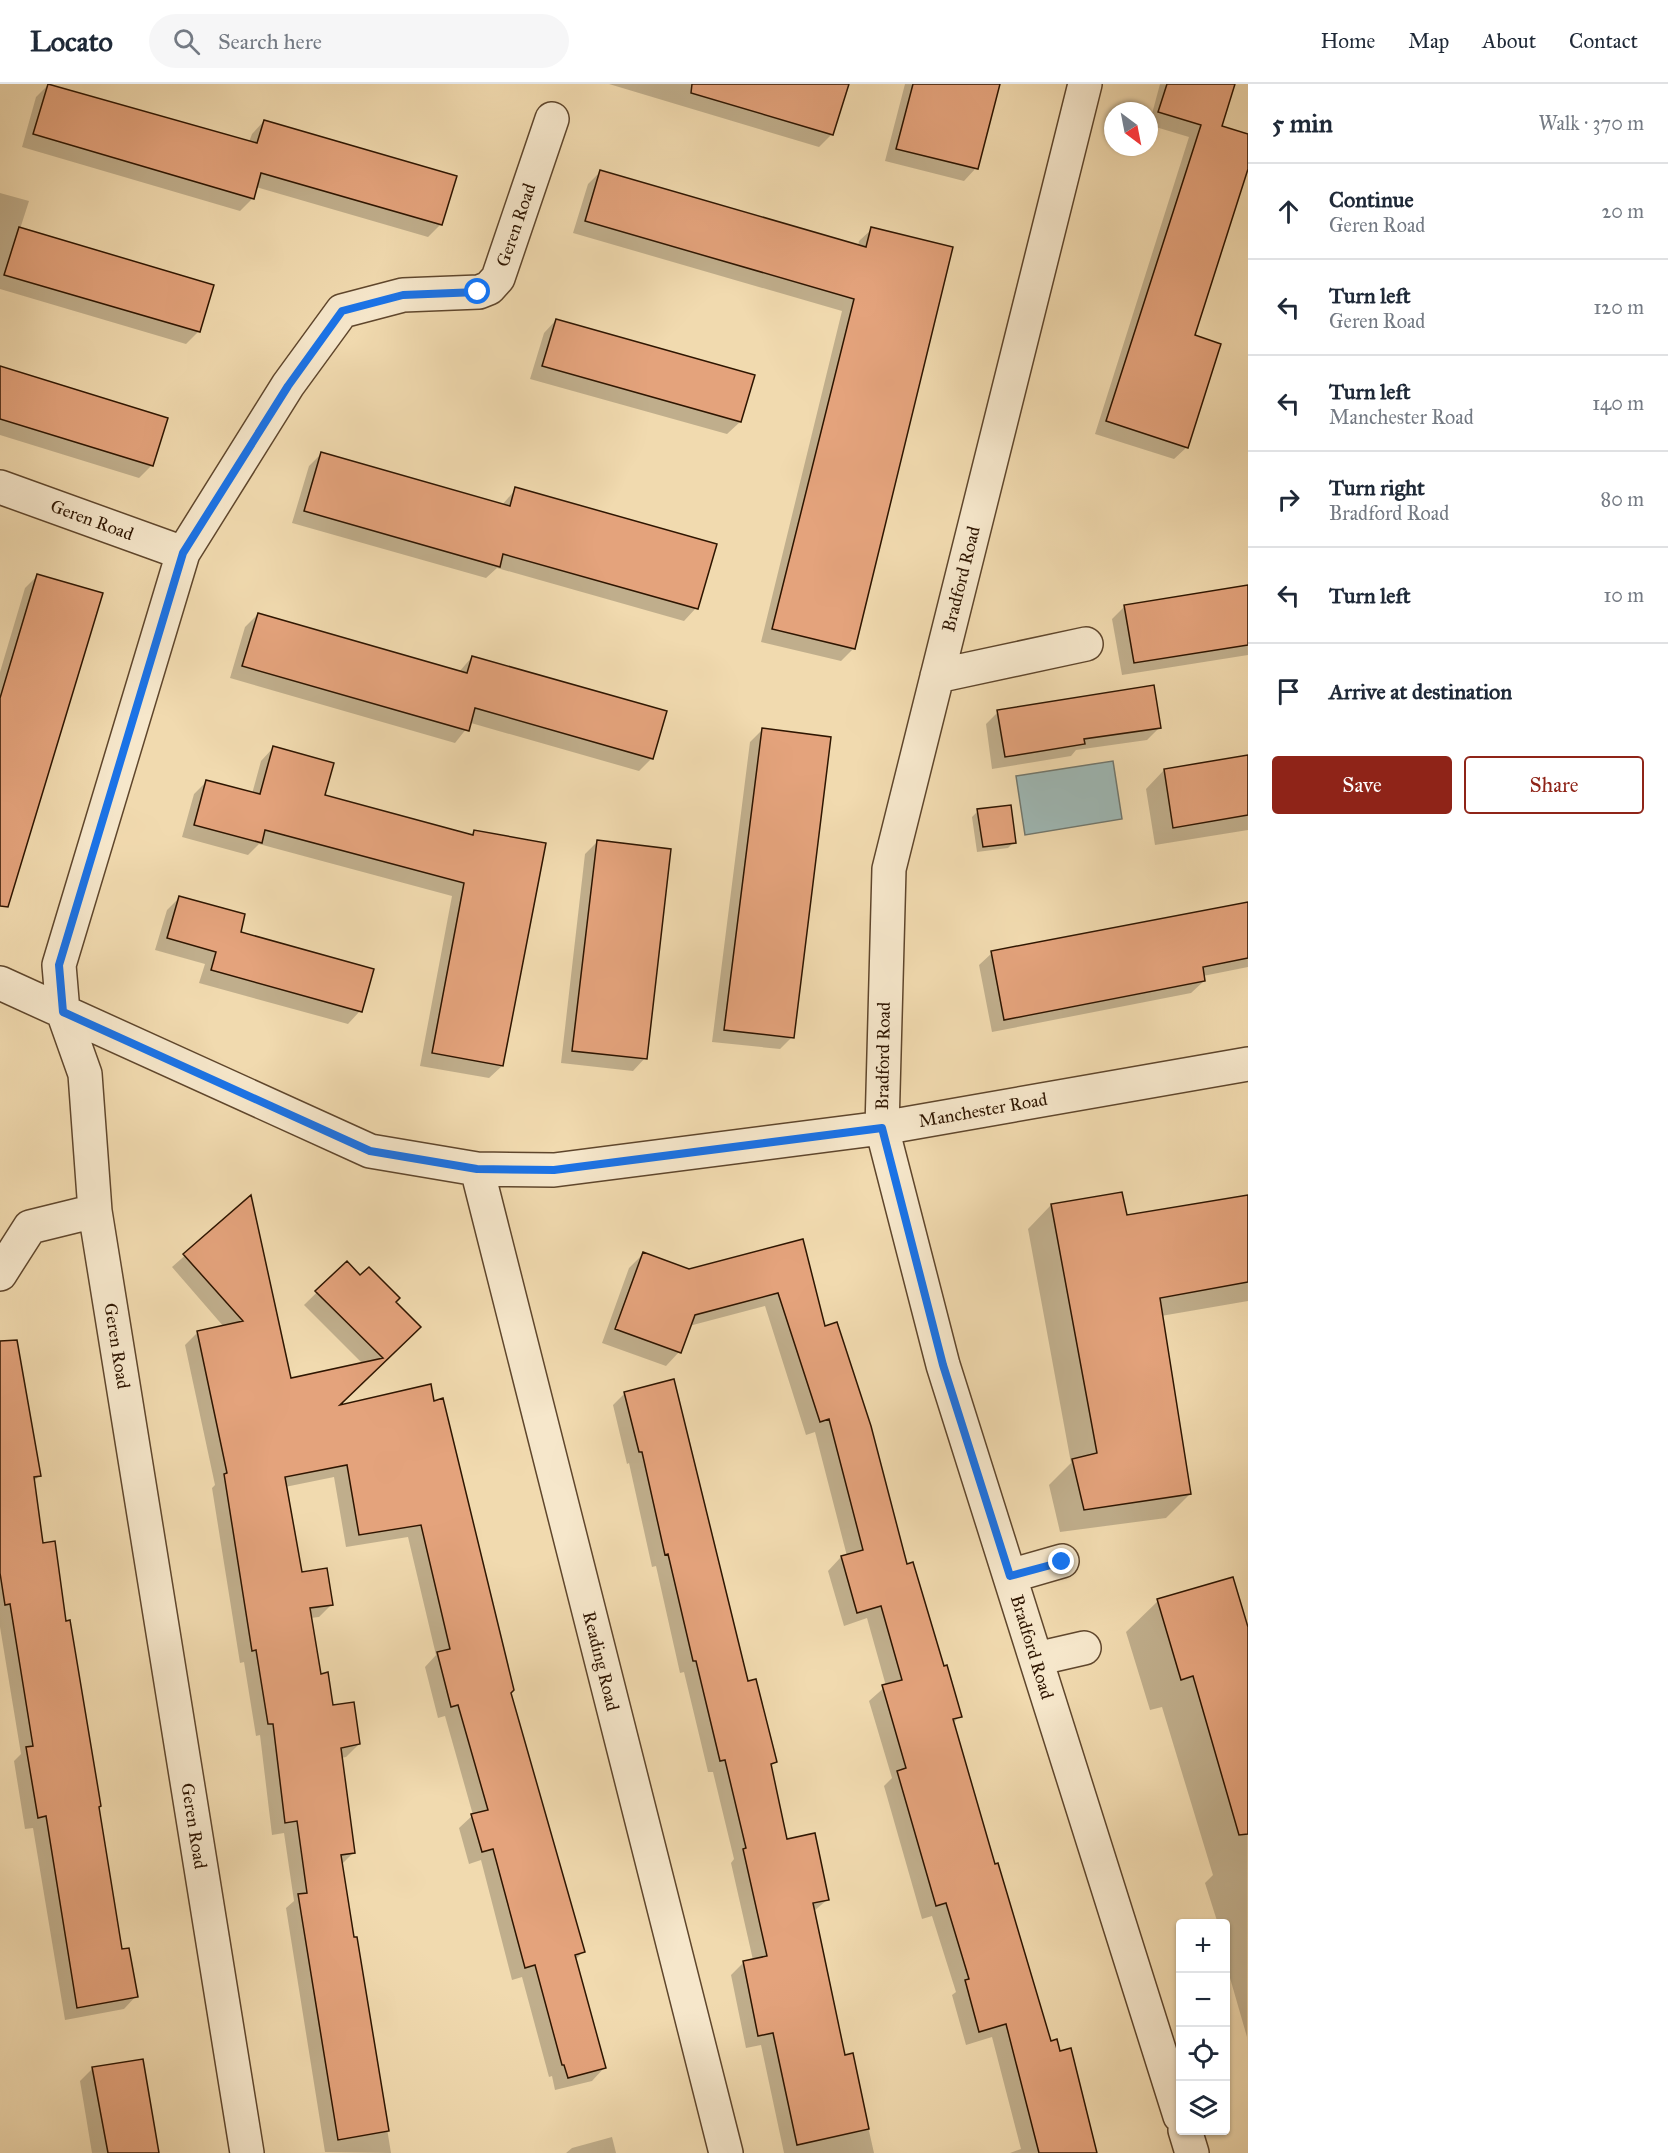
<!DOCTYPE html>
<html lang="en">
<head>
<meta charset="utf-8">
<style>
  :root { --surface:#fff; --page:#f6f6f7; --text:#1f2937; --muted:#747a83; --line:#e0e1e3; --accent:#8f2418 }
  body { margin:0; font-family:"IM FELL Great Primer",serif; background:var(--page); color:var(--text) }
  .controls { position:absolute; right:18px; bottom:18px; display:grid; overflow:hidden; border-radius:6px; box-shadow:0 2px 4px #0004 }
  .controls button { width:54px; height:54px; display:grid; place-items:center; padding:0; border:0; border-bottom:2px solid var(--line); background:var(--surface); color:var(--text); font:30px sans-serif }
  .compass { position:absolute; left:1104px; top:18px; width:54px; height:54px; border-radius:50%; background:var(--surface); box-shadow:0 2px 4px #0004; rotate:148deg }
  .stop { position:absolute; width:18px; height:18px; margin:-14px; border:4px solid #1a73e8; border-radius:50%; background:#fff }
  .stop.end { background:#1a73e8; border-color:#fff; box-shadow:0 2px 6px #0008 }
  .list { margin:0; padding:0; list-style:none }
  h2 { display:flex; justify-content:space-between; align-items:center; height:78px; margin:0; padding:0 24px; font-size:26px }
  h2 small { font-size:20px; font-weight:400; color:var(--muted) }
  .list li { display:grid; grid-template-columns:39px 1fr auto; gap:18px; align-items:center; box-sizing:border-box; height:96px; padding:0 24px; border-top:2px solid var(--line) }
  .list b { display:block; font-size:22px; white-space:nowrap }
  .list p { margin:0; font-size:20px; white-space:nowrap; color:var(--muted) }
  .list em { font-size:20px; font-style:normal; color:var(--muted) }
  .actions { display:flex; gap:12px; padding:18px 24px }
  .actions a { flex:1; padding:14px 0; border:2px solid var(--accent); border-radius:6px; text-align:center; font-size:21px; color:var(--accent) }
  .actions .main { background:var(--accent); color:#fff }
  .icon { flex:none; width:33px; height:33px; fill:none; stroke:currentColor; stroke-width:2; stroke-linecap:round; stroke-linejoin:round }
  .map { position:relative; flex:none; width:1248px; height:2069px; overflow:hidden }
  header { display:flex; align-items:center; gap:36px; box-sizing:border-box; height:84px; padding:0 30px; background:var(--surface); border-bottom:2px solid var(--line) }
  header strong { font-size:28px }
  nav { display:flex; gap:33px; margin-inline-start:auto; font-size:21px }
  .search { width:420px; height:54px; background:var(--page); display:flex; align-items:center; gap:15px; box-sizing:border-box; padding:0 21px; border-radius:33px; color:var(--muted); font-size:22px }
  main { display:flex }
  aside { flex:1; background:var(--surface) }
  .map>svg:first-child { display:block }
  .water { fill:#9eb8b5; stroke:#71776d; stroke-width:1.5 }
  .shadow { fill:#0003 }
  .building { fill:#e4a37c; stroke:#2e1500; stroke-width:1.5 }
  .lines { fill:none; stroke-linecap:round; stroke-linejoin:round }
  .minor-casing { stroke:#5f462c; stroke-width:36 }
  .minor { stroke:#f6e7cb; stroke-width:33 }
  .route { stroke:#1a73e8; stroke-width:8 }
  .labels { text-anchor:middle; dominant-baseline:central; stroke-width:4.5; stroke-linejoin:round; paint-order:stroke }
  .street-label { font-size:18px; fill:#2e1500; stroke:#f6e7cb }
</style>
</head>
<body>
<header>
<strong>Locato</strong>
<div class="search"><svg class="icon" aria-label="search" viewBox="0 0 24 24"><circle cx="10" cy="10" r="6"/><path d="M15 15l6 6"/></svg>Search here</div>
<nav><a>Home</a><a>Map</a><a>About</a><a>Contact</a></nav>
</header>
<main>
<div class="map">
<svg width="1248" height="2069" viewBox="0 0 1248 2069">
  <rect width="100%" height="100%" fill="#f1daaf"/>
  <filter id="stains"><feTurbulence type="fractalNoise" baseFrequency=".00333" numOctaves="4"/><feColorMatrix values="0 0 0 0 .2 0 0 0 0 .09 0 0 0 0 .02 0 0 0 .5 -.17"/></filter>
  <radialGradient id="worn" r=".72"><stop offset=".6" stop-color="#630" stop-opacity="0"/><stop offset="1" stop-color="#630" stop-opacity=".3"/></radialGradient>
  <path class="water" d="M 1113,677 L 1122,735 L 1025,751 L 1016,692 Z"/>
  <path class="shadow" d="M 49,0 L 249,58 L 252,50 L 264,37 L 441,140 L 428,153 L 256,103 L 253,114 L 240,127 L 22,63 L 36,13 Z
    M 609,0 L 848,0 L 832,50 L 819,63 Z
    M 905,0 L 999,0 L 976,84 L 964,97 L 885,77 Z
    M 1160,0 L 1234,0 L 1220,43 L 1248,51 L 1248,80 L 1193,252 L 1187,363 L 1174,375 L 1095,350 L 1189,53 L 1149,41 Z
    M 600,88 L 858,162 L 859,157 L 872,145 L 951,164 L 853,565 L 841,577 L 761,558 L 842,227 L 573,149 L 588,100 Z
    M 0,109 L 29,117 L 20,145 L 199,247 L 186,260 L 0,205 Z
    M 556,236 L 753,292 L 740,338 L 727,350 L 530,295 L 544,249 Z
    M 0,284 L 152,381 L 139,394 L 0,351 Z
    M 321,370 L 502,421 L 516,405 L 696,524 L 684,537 L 497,484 L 486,494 L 292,439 L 309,382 Z
    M 38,491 L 0,800 L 0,588 L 25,504 Z
    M 1248,502 L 1248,571 L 1122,591 L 1112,535 L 1125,522 Z
    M 258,530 L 459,588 L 472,573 L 652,674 L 639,687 L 471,639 L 455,659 L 230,594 L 245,543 Z
    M 998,628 L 1160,643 L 1147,656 L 1076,666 L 1071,672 L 992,685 L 986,640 Z
    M 762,646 L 792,953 L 780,965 L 712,958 L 750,658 Z
    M 273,664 L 323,712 L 471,752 L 475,748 L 502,982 L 489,994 L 420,982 L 452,812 L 259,760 L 248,771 L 182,753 L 194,710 L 206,698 L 252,710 L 261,677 Z
    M 1248,672 L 1248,746 L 1155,761 L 1146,705 L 1164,686 Z
    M 978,727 L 1014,758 L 1008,764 L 977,768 L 972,733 Z
    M 597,758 L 645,974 L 633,987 L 561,979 L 585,770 Z
    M 179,814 L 239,849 L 360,927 L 348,940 L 199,899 L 205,880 L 155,866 L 167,826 Z
    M 1248,819 L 1248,883 L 1203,892 L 1204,897 L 1191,909 L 992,948 L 979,881 L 992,869 Z
    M 1248,1112 L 1248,1217 L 1161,1232 L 1190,1410 L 1166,1434 L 1060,1448 L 1049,1401 L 1071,1379 L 1028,1145 L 1051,1121 L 1125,1133 Z
    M 250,1114 L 290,1296 L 363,1280 L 304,1221 L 347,1179 L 394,1218 L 418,1243 L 336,1324 L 429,1302 L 509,1608 L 583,1868 L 575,1876 L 604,1984 L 592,1997 L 555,2006 L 552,1992 L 549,1993 L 522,1893 L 512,1896 L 481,1776 L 469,1780 L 459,1744 L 473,1731 L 445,1632 L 438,1634 L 425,1583 L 436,1571 L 408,1453 L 346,1463 L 334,1393 L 285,1403 L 300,1490 L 332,1520 L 319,1533 L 310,1534 L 319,1591 L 332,1623 L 359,1660 L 346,1673 L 341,1674 L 353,1769 L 341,1781 L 353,1855 L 356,1854 L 391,2069 L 325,2068 L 286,1824 L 294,1817 L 284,1749 L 272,1751 L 260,1651 L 256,1652 L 244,1578 L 240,1579 L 212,1404 L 215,1401 L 185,1261 L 198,1248 L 224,1243 L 172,1183 Z
    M 802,1157 L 824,1244 L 960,1632 L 953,1639 L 994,1781 L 1050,1959 L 1095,2069 L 1010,2069 L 1021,2065 L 992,1953 L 966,1961 L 952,1911 L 956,1908 L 932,1832 L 922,1835 L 884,1702 L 892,1694 L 869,1617 L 886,1602 L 867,1534 L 844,1542 L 828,1487 L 841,1473 L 847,1472 L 815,1348 L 806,1351 L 765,1222 L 689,1242 L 679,1268 L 666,1282 L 602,1259 L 629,1184 L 643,1170 L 689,1187 Z
    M 625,1309 L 747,1599 L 775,1678 L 770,1683 L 786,1756 L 828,1815 L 813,1828 L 843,1973 L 852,1971 L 874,2069 L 784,2069 L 761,1961 L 746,1964 L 731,1891 L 744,1878 L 753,1876 L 731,1779 L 734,1775 L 713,1688 L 708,1688 L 684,1588 L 680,1589 L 656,1482 L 652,1483 L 629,1379 L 627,1380 L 613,1321 Z
    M 0,1321 L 40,1391 L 33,1398 L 42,1460 L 65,1538 L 121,1867 L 136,1912 L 124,1925 L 65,1936 L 33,1744 L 25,1745 L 14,1677 L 21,1670 L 0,1543 Z
    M 1158,1517 L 1248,1551 L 1247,1953 L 1226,1880 L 1226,1840 L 1218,1840 L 1205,1799 L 1213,1791 L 1162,1623 L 1150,1626 L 1126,1548 Z
    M 92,1985 L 158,2069 L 92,2069 L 80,1997 Z
    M 612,2053 L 616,2069 L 566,2069 L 572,2064 Z"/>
  <path class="building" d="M 48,0 L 257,59 L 264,36 L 457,92 L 442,141 L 261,89 L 254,115 L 33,50 Z
    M 692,0 L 849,0 L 833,51 L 691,9 Z
    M 913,0 L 1000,0 L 978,85 L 896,65 Z
    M 1167,0 L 1235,0 L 1222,42 L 1248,50 L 1248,85 L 1195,251 L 1221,260 L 1188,364 L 1106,337 L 1201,41 L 1158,28 Z
    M 600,86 L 866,163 L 871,143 L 953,163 L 855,565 L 772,545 L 854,215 L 585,137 Z
    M 19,143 L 214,201 L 200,248 L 4,191 Z
    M 556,235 L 755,291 L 741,338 L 542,282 Z
    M 0,282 L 168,334 L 153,382 L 0,335 Z
    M 321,368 L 510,422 L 515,403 L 717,460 L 698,525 L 503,470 L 500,483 L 304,427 Z
    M 37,490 L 103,509 L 8,823 L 0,822 L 0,614 Z
    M 1248,501 L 1248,561 L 1134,579 L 1124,521 Z
    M 258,529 L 467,589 L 472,572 L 667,627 L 653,675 L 475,624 L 469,647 L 242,582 Z
    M 1154,601 L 1161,644 L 1084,655 L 1085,660 L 1005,673 L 997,626 Z
    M 762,644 L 831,653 L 794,954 L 724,946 Z
    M 273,662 L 334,679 L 325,711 L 473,751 L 474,746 L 546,759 L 503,982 L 432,969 L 464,799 L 265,746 L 262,759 L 194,741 L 206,696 L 260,710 Z
    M 1248,671 L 1248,731 L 1173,744 L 1164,685 Z
    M 1011,721 L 1016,759 L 983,763 L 977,725 Z
    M 597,756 L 671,765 L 647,975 L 572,967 Z
    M 179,812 L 245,830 L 241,848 L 374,885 L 362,928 L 211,886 L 216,868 L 167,854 Z
    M 1248,818 L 1248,874 L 1203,883 L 1205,897 L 1004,936 L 991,867 Z
    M 1122,1108 L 1127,1131 L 1248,1111 L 1248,1198 L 1160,1214 L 1191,1410 L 1084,1426 L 1072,1375 L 1097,1369 L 1051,1120 Z
    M 251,1111 L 291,1294 L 383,1274 L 315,1207 L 347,1177 L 360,1191 L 369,1183 L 400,1214 L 396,1218 L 421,1243 L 340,1321 L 431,1300 L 434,1317 L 443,1314 L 514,1606 L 511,1609 L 585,1868 L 575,1871 L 606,1984 L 568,1994 L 564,1981 L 562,1981 L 535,1881 L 525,1884 L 493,1765 L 482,1768 L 471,1730 L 488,1726 L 458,1621 L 451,1623 L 437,1568 L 450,1565 L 421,1441 L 359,1451 L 347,1381 L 285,1393 L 302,1488 L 327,1484 L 333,1521 L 310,1524 L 321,1590 L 328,1588 L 333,1621 L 354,1618 L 360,1660 L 341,1664 L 355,1769 L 341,1771 L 354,1853 L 357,1853 L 389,2047 L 338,2056 L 298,1810 L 307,1809 L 297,1737 L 285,1739 L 273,1640 L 268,1640 L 256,1566 L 252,1567 L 224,1390 L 227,1389 L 197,1247 L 243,1237 L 183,1170 Z
    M 803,1155 L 825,1242 L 837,1238 L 871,1342 L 907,1480 L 913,1478 L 944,1582 L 947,1581 L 962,1633 L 953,1635 L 995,1780 L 998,1779 L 1051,1957 L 1057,1955 L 1060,1967 L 1071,1964 L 1097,2069 L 1039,2069 L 1006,1940 L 979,1948 L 965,1896 L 969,1895 L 946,1819 L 936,1822 L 897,1687 L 906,1684 L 882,1601 L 902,1596 L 881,1522 L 857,1529 L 841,1472 L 863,1466 L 829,1335 L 820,1338 L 778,1209 L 695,1231 L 681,1269 L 615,1245 L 643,1168 L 689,1185 Z
    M 17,1256 L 41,1392 L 34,1393 L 43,1459 L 55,1457 L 66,1537 L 70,1536 L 101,1722 L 99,1723 L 122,1865 L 129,1864 L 138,1913 L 77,1924 L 46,1732 L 38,1734 L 26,1663 L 33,1662 L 10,1520 L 5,1521 L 0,1489 L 0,1257 Z
    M 674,1295 L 748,1597 L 756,1595 L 777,1678 L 771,1680 L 787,1755 L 815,1749 L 829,1816 L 813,1819 L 845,1971 L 853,1969 L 869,2045 L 797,2061 L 773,1949 L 758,1952 L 743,1877 L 767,1872 L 743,1765 L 746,1764 L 725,1676 L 720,1677 L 696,1577 L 693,1577 L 668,1470 L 665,1471 L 642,1368 L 639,1368 L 624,1308 Z
    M 1233,1493 L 1248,1543 L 1248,1750 L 1239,1751 L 1193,1592 L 1181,1596 L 1157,1515 Z
    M 143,1975 L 159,2069 L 108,2069 L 92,1983 Z"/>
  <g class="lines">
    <g class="minor-casing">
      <path id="minor" d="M 1085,0 L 889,785 L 882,1044 L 943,1281 L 1180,2032
        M 0,403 L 183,469 L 288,301 L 342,227 L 403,211 L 479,208 L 489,204 L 498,194 L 552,35
        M 183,469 L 59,881 L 63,928 L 85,990 L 95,1127 L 247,2069
        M 937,592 L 1086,560
        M 0,899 L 370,1067 L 477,1085 L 554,1086 L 882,1044 L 1248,980
        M 477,1085 L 726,2069
        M 0,1190 L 30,1143 L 95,1127
        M 1010,1492 L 1062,1477
        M 1036,1575 L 1084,1564
        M 1185,2046 L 1192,2069"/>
    </g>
    <use href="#minor" class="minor"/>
  </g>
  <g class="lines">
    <path class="route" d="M 478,208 L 403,211 L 342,227 L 288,302 L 183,469 L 59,881 L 63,928 L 370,1067 L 477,1085 L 554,1086 L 882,1044 L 943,1281 L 1010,1492 L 1062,1478"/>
  </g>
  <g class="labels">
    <g class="street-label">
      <text transform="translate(516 141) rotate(-71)">Geren Road</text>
      <text transform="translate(92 436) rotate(20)">Geren Road</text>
      <text transform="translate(961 495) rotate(-76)">Bradford Road</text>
      <text transform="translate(883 972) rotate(-89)">Bradford Road</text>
      <text transform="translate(983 1026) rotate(-10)">Manchester Road</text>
      <text transform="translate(117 1262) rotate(81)">Geren Road</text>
      <text transform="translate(1032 1563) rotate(73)">Bradford Road</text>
      <text transform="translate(601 1577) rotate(76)">Reading Road</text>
      <text transform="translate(194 1742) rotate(81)">Geren Road</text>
    </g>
  </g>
  <rect width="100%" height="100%" filter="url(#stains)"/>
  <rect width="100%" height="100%" fill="url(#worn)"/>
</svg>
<div class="controls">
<button>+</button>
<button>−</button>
<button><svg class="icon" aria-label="locate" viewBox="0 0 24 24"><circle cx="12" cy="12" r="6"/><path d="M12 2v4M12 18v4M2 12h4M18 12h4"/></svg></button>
<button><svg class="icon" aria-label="layers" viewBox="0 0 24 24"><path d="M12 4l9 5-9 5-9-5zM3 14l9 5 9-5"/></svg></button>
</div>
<svg class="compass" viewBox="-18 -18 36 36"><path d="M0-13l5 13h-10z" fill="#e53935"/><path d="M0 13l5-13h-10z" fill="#747a83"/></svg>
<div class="stop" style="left:478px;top:208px"></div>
<div class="stop end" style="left:1062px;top:1478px"></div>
</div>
<aside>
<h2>5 min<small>Walk · 370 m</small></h2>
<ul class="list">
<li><svg class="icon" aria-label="ahead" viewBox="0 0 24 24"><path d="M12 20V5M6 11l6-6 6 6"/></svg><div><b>Continue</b><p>Geren Road</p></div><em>20 m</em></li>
<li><svg class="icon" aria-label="left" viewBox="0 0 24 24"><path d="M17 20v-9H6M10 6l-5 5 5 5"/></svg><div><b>Turn left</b><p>Geren Road</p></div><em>120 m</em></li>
<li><svg class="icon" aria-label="left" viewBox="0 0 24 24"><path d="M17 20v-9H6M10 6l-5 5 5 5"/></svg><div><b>Turn left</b><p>Manchester Road</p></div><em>140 m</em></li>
<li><svg class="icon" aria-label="right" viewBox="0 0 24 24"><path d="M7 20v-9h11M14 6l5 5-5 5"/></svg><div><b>Turn right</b><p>Bradford Road</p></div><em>80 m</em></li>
<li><svg class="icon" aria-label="left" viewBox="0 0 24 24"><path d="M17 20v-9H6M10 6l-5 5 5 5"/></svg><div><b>Turn left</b></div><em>10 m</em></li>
<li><svg class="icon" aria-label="arrive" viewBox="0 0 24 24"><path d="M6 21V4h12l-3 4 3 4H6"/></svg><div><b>Arrive at destination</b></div></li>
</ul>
<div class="actions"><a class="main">Save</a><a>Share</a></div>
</aside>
</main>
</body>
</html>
